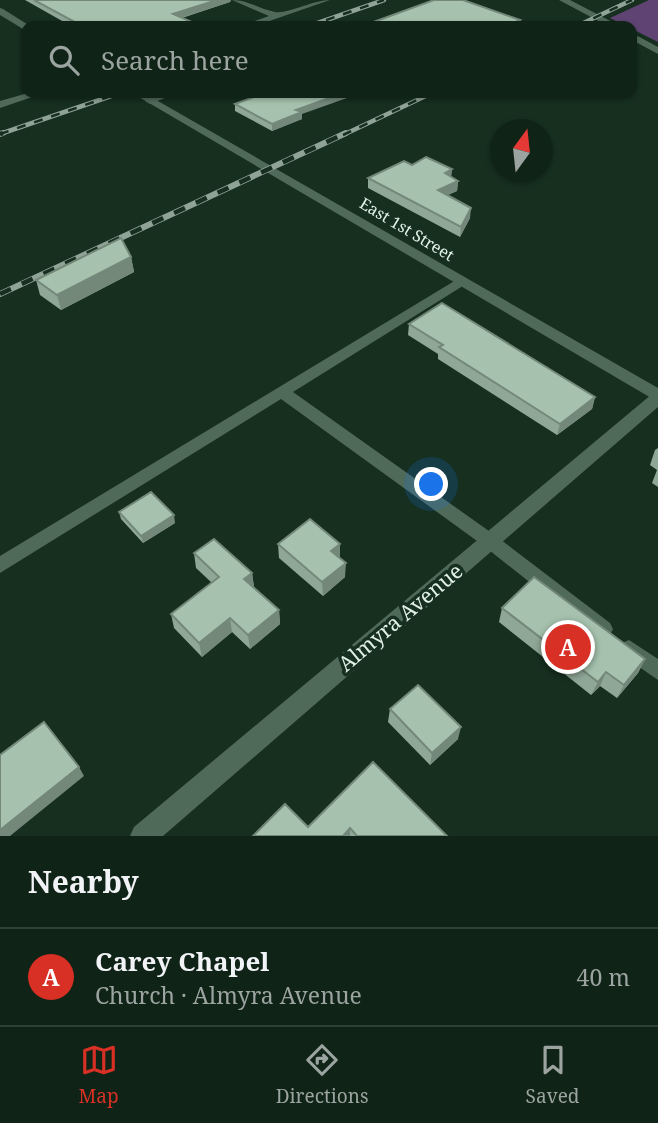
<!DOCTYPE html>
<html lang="en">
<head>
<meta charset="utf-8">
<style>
  :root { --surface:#102317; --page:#192b20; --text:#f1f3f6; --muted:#9ca4a1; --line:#304036; --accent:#d93025 }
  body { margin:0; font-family:"Noto Serif",serif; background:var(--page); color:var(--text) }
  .compass { position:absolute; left:490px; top:119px; width:63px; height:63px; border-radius:50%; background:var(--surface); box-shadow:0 2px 5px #0004; rotate:15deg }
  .you { position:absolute; left:432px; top:485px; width:24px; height:24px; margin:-18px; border:5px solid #fff; border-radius:50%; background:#1a73e8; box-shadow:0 0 0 10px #1a73e833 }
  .badge { display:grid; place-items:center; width:46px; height:46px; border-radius:50%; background:var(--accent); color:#fff; font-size:23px; font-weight:700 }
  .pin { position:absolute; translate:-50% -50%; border:4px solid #fff; box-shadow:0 2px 7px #0006 }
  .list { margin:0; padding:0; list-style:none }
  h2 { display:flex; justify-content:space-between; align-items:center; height:91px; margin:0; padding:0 28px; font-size:30px }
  h2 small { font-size:23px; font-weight:400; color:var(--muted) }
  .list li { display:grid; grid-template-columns:46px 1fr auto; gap:21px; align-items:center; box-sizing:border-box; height:98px; padding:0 28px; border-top:2px solid var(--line) }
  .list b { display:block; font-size:26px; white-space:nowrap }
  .list p { margin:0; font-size:23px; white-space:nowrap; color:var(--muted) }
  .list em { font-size:23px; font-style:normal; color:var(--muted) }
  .icon { flex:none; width:38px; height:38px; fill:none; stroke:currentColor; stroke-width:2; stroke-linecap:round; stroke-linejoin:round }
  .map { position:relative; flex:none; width:658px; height:836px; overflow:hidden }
  .search { position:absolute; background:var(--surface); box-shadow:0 2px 5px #0004; left:21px; right:21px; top:21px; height:77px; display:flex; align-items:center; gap:18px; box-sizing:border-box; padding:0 24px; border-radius:14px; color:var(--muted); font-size:26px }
  .sheet { height:189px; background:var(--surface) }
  nav { display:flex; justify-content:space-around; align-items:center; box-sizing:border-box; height:98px; border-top:2px solid var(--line); background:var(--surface); font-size:19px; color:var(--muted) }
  nav a { display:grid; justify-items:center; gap:4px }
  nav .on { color:var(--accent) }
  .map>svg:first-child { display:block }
  .green { fill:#5f4373 }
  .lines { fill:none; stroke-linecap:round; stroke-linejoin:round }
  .lane { fill:#506a59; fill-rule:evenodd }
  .street { fill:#506a59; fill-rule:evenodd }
  .secondary { fill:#506a59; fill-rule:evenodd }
  .rail-far1-casing { stroke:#90a397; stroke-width:4.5 }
  .rail-casing { stroke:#90a397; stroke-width:6 }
  .rail-far1 { stroke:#162f1f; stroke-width:2.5; stroke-dasharray:9; stroke-linecap:butt }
  .rail { stroke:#162f1f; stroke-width:4.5; stroke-dasharray:12; stroke-linecap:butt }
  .wall { fill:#8fa796 }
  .shaded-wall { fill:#74887a }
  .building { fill:#a6c2ae; stroke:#74887a; stroke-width:2 }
  .labels { text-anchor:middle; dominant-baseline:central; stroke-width:7; stroke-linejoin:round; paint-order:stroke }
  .far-street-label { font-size:16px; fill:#e2f1e7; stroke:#162f1f }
  .near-street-label { font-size:21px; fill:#e2f1e7; stroke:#162f1f }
</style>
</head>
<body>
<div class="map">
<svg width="658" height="836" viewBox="0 0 658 836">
  <rect width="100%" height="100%" fill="#162f1f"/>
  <path class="green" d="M 649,0 L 658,0 L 658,42 L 610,18 Z"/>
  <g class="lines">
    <path class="lane" d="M 461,277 L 466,278 L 466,284 L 293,392 L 496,536 L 610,623 L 613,629 L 610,635 L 603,638 L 596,635 L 484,546 L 281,399 L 0,573 L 0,556 Z
      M 629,640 L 658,659 L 658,680 L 622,655 L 619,649 L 622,643 Z"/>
    <path class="street" d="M 232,0 C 248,0 259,9 275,12 C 289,14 313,0 330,0 L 255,26 L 241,26 L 269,16 Z
      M 28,93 L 44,93 L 0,108 L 0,101 Z
      M 163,93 L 177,93 L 150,104 L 145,101 Z
      M 658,392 L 658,407 L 163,836 L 130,836 L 134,827 L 652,394 Z"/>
    <path class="secondary" d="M 559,0 L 570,0 L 620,26 L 608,26 Z
      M 0,8 L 3,9 L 30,26 L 23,29 L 0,15 Z
      M 632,33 L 658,47 L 658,54 L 632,40 Z
      M 132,93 L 144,93 L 658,388 L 658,402 Z"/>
    <g class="rail-far1-casing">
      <path id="rail-far1" d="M 309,26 L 384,0
        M 577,26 L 632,0
        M 0,134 L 120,93
        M 343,135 L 432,93"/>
    </g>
    <g class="rail-casing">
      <path id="rail" d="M 0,134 L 3,133
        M 0,294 L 346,133"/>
    </g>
    <use href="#rail-far1" class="rail-far1"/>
    <use href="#rail" class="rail"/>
  </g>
  <path class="wall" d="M 25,0 L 231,0 L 230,2 L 182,18 L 192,26 L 71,26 Z
    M 235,104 L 302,114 L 302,119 L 272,131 L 235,111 Z
    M 412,165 L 452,169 L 451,177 L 458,181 L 457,191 L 448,195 L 470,218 L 460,237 L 368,188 L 368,178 Z
    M 131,257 L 134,272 L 61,310 L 40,295 L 36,280 Z
    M 409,324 L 595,397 L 592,409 L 557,435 L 438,359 L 438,354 L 408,335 Z
    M 658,448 L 658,487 L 652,483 L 657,470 L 650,465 L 655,450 Z
    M 119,512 L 175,523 L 143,543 L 121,519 Z
    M 278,544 L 340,558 L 345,577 L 323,596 L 279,558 Z
    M 194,553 L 252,573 L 254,587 L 279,610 L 280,624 L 250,649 L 232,632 L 202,657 L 174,628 L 171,614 L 212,583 L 196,568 Z
    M 502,608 L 645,659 L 638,673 L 617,698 L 600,686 L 591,695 L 499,622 Z
    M 390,709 L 458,739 L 430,765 L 388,722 Z
    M 373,762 L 447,836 L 253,836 L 308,827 Z"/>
  <path class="shaded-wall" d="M 217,0 L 231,0 L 230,2 L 174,20 L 173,14 Z
    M 520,20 L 519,26 L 507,26 Z
    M 192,22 L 192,26 L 179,26 Z
    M 343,93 L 361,93 L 302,114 L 302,119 L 272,131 L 272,124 L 296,110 Z
    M 452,169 L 451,178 L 445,173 Z
    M 458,181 L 457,191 L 437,199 L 438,190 Z
    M 471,208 L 470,218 L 460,237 L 461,227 Z
    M 131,257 L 134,272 L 61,310 L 57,295 Z
    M 595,397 L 592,409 L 557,435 L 560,424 Z
    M 174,515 L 175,523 L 143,543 L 141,536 Z
    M 340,544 L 340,558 L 331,551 Z
    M 346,563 L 345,577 L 323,596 L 322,582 Z
    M 252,573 L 254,587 L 244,579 Z
    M 279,610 L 280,624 L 250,649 L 248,635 Z
    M 230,618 L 232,632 L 202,657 L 199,643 Z
    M 645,659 L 638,673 L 617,698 L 624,685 Z
    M 606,672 L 600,686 L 591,695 L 598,682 Z
    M 461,727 L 458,739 L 430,765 L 432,753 Z
    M 79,767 L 84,776 L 10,836 L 0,836 L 0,830 Z
    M 350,828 L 350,836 L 343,836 Z"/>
  <path class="building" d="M 34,0 L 217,0 L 173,14 L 192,22 L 179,26 L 82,26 Z
    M 434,0 L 463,0 L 520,20 L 507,26 L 374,26 L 368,24 Z
    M 265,93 L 343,93 L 296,110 L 302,112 L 272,124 L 235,104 Z
    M 426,157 L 452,169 L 445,173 L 458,181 L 438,190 L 471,208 L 461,227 L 368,178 L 404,161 L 412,165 Z
    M 121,238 L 131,257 L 57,295 L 36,280 Z
    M 442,303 L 595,397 L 560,424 L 439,347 L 443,345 L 409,324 Z
    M 151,492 L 174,515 L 141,536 L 119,512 Z
    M 310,519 L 340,544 L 331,551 L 346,563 L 322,582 L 278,544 Z
    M 214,539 L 252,573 L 244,579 L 279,610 L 248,635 L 230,618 L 199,643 L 171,614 L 219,577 L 194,553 Z
    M 534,577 L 645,659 L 624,685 L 606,672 L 598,682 L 502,608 Z
    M 418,685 L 461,727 L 432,753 L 390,709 Z
    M 44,722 L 79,767 L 0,830 L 0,755 Z
    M 373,762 L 447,836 L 357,836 L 350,828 L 343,836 L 253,836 L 285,804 L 308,827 Z"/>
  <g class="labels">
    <g class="far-street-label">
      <text transform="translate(407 229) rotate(31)">East 1st Street</text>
    </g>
    <g class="near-street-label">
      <text transform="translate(400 617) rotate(-40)">Almyra Avenue</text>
    </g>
  </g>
</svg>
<svg class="compass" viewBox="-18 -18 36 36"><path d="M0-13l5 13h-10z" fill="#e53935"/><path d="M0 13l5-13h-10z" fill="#9ca4a1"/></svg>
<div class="you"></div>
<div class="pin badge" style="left:568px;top:647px">A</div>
<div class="search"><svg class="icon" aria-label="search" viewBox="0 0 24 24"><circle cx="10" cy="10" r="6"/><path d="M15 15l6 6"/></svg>Search here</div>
</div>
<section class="sheet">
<h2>Nearby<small></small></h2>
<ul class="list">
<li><span class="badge">A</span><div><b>Carey Chapel</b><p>Church · Almyra Avenue</p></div><em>40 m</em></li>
</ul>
</section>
<nav>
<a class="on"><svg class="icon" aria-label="map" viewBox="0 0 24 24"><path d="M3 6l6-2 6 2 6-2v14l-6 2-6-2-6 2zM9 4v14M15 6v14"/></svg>Map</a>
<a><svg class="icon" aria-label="directions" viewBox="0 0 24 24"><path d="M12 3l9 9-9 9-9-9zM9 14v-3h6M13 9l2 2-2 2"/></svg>Directions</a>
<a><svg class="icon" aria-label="saved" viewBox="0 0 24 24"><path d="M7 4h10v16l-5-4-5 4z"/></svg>Saved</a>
</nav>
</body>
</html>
